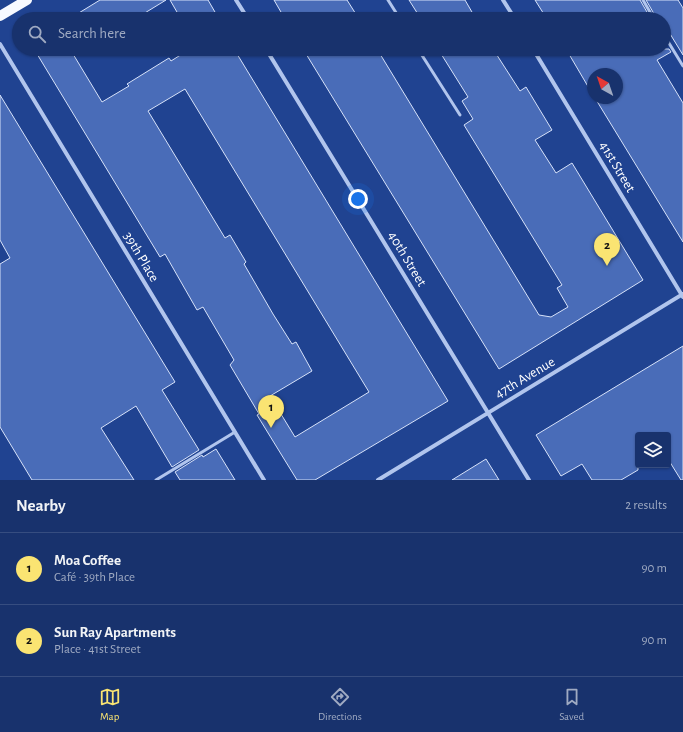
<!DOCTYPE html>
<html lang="en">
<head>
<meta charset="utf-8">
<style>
  :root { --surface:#18326d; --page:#213a72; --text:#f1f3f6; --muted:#9faac2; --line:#364d80; --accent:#fae472 }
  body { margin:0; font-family:"Alegreya Sans",sans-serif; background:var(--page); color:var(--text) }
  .controls { position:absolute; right:12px; bottom:12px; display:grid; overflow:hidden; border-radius:4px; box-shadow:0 1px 3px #0004 }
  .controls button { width:36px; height:36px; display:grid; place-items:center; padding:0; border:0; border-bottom:1px solid var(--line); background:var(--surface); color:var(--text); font:20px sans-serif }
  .compass { position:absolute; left:587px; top:68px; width:36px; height:36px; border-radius:50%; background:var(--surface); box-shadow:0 1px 3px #0004; rotate:320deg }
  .you { position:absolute; left:358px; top:199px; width:14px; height:14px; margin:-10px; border:3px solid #fff; border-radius:50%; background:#1a73e8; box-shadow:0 0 0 6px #1a73e833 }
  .badge { display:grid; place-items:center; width:26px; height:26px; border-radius:50%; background:var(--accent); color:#111; font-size:13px; font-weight:700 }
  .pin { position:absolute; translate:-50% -33px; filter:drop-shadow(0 1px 2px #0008) }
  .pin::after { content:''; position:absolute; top:21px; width:14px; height:12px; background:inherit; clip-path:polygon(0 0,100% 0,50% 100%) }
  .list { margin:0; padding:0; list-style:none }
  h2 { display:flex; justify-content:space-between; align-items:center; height:52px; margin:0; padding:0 16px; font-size:17px }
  h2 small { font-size:13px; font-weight:400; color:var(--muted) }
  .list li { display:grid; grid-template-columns:26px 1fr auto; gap:12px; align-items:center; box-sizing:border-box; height:72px; padding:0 16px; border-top:1px solid var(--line) }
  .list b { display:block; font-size:15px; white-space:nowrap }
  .list p { margin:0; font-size:13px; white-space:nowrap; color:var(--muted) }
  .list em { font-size:13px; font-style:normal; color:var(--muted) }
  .icon { flex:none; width:22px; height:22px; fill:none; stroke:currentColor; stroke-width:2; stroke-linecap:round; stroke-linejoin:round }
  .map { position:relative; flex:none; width:683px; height:480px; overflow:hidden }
  .search { position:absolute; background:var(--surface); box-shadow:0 1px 3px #0004; left:12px; right:12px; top:12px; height:44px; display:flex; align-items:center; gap:10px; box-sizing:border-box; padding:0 14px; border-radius:22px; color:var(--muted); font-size:15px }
  .sheet { height:196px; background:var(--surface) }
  nav { display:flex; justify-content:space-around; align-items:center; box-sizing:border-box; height:56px; border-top:1px solid var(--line); background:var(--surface); font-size:11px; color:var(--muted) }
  nav a { display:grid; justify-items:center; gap:2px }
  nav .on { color:var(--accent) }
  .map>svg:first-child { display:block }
  .building { fill:#496cb8; stroke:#d7e2f9; fill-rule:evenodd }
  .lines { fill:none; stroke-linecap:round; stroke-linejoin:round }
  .lane { stroke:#b1c5ed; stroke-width:3 }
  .street { stroke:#b1c5ed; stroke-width:4 }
  .primary { stroke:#f7f9ff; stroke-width:10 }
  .labels { text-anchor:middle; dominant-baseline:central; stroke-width:3.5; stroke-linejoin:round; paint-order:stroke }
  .street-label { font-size:14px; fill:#fff; stroke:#204391 }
</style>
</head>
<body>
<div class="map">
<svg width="683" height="480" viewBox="0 0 683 480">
  <rect width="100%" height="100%" fill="#204391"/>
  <path class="building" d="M 100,0 L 166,0 L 135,19 L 69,19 Z
    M 170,0 L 208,0 L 219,19 L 181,19 Z
    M 274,0 L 347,0 L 359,19 L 285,19 Z
    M 409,0 L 465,0 L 476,19 L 421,19 Z
    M 535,0 L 640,0 L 651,19 L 547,19 Z
    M 646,0 L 678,0 L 683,8 L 683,55 L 664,24 L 664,19 L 657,19 Z
    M 34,49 L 70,49 L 102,102 L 129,86 L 127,84 L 169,58 L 171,61 L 190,49 L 234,49 L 448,401 L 315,480 L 297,480 L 257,415 L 259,414 L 230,365 L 234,360 L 203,307 L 197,310 L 165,254 L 160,257 ZM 185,89 L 369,392 L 295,437 L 270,396 L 312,371 L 296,342 L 292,344 L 273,314 L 244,264 L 246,262 L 230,235 L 225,238 L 148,111 Z
    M 303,49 L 377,49 L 539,315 L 551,317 L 568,307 L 557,288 L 562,285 L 464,125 L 473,119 L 462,101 L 468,97 L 438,49 L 493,49 L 520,91 L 526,87 L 552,130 L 535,140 L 556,173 L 572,163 L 643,280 L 499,369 Z
    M 566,49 L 669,49 L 671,52 L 657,60 L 683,103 L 683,242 L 595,98 L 617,98 L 617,74 L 593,74 L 593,95 Z
    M 0,95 L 175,382 L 162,390 L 199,450 L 172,467 L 136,406 L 101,428 L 134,480 L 32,480 L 0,427 L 0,264 L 10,258 L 0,240 Z
    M 683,346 L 683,480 L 681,480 L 668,459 L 668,435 L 638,435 L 638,470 L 621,480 L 592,480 L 582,464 L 561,476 L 536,435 Z
    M 216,449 L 235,480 L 180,480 L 175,472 L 202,455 L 203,457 Z
    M 486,459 L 499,480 L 452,480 Z"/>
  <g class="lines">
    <path class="lane" d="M 388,0 L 400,19
      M 643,0 L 654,19
      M 664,35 L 683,66
      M 418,49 L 460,115
      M 156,480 L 235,432"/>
    <path class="street" d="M 236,0 L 248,19
      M 503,0 L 515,19
      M 0,44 L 264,480
      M 266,49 L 529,480
      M 533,49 L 683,297
      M 378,480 L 683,294"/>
    <path class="primary" d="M 0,16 L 27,0"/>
  </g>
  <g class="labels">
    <g class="street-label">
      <text transform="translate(617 167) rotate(59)">41st Street</text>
      <text transform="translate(141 257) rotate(59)">39th Place</text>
      <text transform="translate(407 259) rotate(59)">40th Street</text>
      <text transform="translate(525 378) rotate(-31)">47th Avenue</text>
    </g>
  </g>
</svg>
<div class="controls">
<button><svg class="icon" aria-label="layers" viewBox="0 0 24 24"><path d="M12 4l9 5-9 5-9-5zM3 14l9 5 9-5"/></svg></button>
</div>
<svg class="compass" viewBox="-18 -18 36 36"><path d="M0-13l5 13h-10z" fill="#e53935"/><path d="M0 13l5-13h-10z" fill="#9faac2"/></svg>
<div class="you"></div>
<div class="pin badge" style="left:271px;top:428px">1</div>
<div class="pin badge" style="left:607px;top:266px">2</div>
<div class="search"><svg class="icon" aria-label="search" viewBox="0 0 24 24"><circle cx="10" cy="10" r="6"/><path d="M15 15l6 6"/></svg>Search here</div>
</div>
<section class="sheet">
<h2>Nearby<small>2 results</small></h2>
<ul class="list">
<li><span class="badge">1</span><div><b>Moa Coffee</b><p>Café · 39th Place</p></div><em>90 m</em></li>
<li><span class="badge">2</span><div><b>Sun Ray Apartments</b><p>Place · 41st Street</p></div><em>90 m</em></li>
</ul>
</section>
<nav>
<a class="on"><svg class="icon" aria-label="map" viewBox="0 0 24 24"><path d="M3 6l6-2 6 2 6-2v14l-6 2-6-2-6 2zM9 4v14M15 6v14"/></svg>Map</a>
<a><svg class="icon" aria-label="directions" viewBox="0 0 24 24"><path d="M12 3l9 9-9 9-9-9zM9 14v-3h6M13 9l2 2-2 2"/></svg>Directions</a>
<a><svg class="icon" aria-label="saved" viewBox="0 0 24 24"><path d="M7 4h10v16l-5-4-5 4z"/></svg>Saved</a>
</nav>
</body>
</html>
